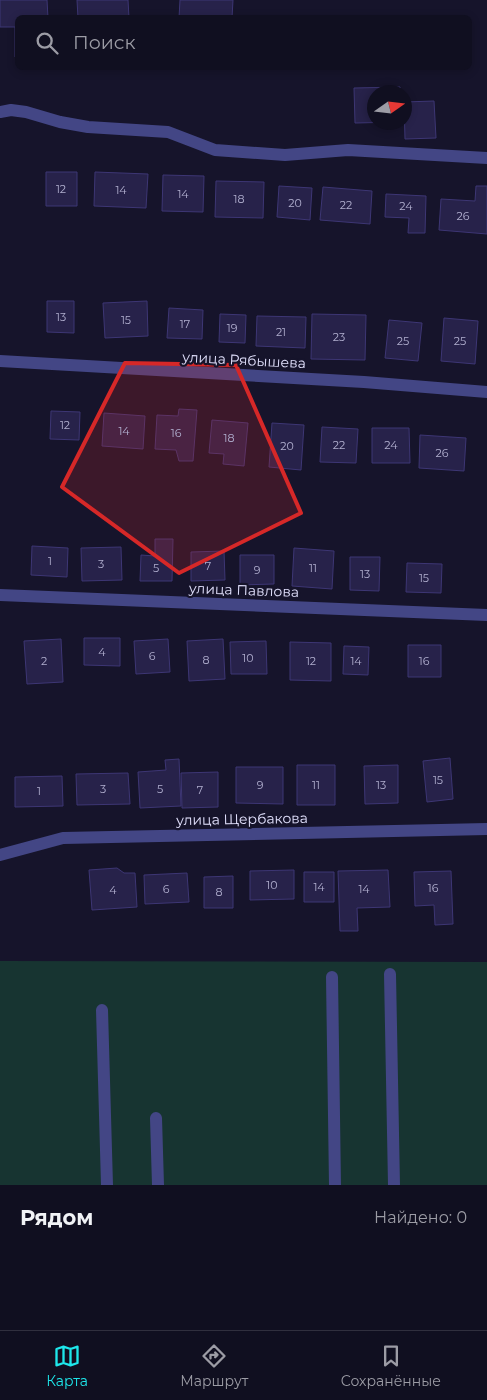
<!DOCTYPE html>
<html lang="ru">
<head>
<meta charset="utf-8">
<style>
  :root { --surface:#100f20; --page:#191829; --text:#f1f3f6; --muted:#9c9ca5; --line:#302f3e; --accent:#1ee7eb }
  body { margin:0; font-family:Montserrat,sans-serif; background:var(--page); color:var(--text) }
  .compass { position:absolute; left:367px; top:85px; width:45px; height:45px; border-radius:50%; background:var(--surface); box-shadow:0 2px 8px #0003; rotate:76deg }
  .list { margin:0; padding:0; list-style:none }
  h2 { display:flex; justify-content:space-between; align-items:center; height:65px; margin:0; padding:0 20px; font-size:21px }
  h2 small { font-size:16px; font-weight:400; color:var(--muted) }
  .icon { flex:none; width:28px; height:28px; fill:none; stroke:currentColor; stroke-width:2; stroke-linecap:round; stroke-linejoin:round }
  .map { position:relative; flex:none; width:487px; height:1185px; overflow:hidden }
  .search { position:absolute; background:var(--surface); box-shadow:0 2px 8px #0003; left:15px; right:15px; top:15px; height:55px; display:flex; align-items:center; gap:12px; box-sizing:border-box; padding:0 18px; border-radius:8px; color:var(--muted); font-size:19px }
  .sheet { height:145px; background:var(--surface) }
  nav { display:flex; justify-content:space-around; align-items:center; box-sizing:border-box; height:70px; border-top:1px solid var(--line); background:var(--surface); font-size:14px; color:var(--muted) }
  nav a { display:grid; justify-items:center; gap:2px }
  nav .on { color:var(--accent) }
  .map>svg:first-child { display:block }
  .green { fill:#173431 }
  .building { fill:#27224a; stroke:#3d3674 }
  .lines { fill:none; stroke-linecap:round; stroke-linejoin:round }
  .minor { stroke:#434685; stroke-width:12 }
  .marked { fill:#d62828; fill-opacity:0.2; stroke:#d62828; stroke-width:4; stroke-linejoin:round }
  .labels { text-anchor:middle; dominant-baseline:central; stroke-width:4.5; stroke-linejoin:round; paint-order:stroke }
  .number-label { font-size:11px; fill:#b2b0d0 }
  .street-label { font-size:14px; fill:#e1e0fc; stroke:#16142b }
</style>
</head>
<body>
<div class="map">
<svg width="487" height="1185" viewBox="0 0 487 1185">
  <rect width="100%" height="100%" fill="#16142b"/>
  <path class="green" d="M 0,961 L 487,962 L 487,1185 L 0,1185 Z"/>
  <path class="building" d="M 0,0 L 47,0 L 48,18 L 18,18 L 18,57 L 15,57 L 15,27 L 0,27 Z
    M 77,0 L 128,0 L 129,18 L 78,18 Z
    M 180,0 L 233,0 L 232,18 L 179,18 Z
    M 400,87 L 400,92 L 374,92 L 374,122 L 400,122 L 355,123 L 354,88 Z
    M 434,101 L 436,138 L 405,139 L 404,102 Z
    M 46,172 L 77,172 L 77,206 L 46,206 Z
    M 95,172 L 148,174 L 146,208 L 94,206 Z
    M 163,175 L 204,176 L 203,212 L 162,211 Z
    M 216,181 L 264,182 L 263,218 L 215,217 Z
    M 279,186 L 312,188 L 310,220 L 277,217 Z
    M 476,186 L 487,186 L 487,234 L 439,230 L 441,199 L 475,201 Z
    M 323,187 L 372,191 L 370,224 L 320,220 Z
    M 386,194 L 426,196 L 425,233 L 408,233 L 409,218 L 385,217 Z
    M 47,301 L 74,301 L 74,333 L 47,332 Z
    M 147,301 L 148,336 L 105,338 L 103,303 Z
    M 169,308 L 203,310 L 202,339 L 167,338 Z
    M 220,314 L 246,315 L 245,343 L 219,342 Z
    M 312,314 L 366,315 L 365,360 L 311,359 Z
    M 257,316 L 306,317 L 305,348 L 256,346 Z
    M 444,318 L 478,321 L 475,364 L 441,361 Z
    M 389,320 L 422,323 L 418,361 L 385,358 Z
    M 179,409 L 197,410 L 193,461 L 179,461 L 176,450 L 155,449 L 157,415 L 178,416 Z
    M 51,411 L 80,412 L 79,440 L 50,439 Z
    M 104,413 L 145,416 L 143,449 L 102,446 Z
    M 212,420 L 248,423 L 244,466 L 223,464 L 224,454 L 209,453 Z
    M 272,423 L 304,425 L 301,470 L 269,467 Z
    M 322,427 L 358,429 L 356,463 L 320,462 Z
    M 372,428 L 409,428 L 410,463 L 372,463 Z
    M 420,435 L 466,438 L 464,471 L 419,468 Z
    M 155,539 L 173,539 L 172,581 L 140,581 L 141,555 L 155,556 Z
    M 32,546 L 68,548 L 67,577 L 31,575 Z
    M 121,547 L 122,580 L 82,581 L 81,548 Z
    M 294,548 L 334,551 L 332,589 L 292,586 Z
    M 224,551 L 225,580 L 191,581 L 191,552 Z
    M 240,555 L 274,555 L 274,584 L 240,585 Z
    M 350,557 L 380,557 L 379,591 L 350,590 Z
    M 407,563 L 442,564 L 441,593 L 406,592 Z
    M 84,638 L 120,638 L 120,666 L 84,665 Z
    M 61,639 L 63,682 L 27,684 L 24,641 Z
    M 168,639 L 170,672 L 136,674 L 134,641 Z
    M 223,639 L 225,679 L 189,681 L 187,641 Z
    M 266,641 L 267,674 L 231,674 L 230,642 Z
    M 290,642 L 331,643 L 331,681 L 290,680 Z
    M 408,645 L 441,645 L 441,677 L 408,677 Z
    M 344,646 L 369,647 L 368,675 L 343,674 Z
    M 450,758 L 453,799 L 427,802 L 423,761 Z
    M 179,759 L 181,806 L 140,808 L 138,772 L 166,770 L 165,760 Z
    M 297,765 L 335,765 L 335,805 L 297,805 Z
    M 398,765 L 398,803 L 365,804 L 364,766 Z
    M 236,767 L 283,767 L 283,804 L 236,803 Z
    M 218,772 L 218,807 L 182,808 L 181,773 Z
    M 128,773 L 130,804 L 77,805 L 76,774 Z
    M 62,776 L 63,806 L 15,807 L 15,777 Z
    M 117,868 L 124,873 L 135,873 L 137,907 L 92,910 L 89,870 Z
    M 294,870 L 294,899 L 250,900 L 250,871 Z
    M 388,870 L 390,907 L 357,908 L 358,931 L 340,931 L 338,871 Z
    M 451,871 L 453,924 L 435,925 L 434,905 L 415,906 L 414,872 Z
    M 304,872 L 334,872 L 334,902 L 304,902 Z
    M 187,873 L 189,902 L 145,904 L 144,875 Z
    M 233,876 L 233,908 L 204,908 L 204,877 Z"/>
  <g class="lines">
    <path class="minor" d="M 0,112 L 11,110 L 26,112 L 60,122 L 88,127 L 168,132 L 215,150 L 285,155 L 348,150 L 487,158
      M 0,361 L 364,382 L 487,392
      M 0,595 L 487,615
      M 0,855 L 63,838 L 487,829
      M 390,974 L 394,1185
      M 332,977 L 335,1185
      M 102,1010 L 107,1185
      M 156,1118 L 158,1185"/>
  </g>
  <path class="marked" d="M 125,363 L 236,365 L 301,513 L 179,573 L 62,487 Z"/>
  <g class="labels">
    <g class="number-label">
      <text x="61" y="189">12</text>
      <text x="121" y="190">14</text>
      <text x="183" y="194">14</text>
      <text x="239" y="199">18</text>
      <text x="295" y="203">20</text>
      <text x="346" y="205">22</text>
      <text x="406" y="206">24</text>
      <text x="463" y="216">26</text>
      <text x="61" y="317">13</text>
      <text x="126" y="320">15</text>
      <text x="185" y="324">17</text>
      <text x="232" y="328">19</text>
      <text x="281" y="332">21</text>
      <text x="339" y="337">23</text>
      <text x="403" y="341">25</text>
      <text x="460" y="341">25</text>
      <text x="65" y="425">12</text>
      <text x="124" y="431">14</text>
      <text x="176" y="433">16</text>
      <text x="229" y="438">18</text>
      <text x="339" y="445">22</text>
      <text x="391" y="445">24</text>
      <text x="287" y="446">20</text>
      <text x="442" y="453">26</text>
      <text x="50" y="561">1</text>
      <text x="101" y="564">3</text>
      <text x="208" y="566">7</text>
      <text x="156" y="568">5</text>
      <text x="313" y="568">11</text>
      <text x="257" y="570">9</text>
      <text x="365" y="574">13</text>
      <text x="424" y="578">15</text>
      <text x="102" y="652">4</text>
      <text x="152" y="656">6</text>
      <text x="248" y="658">10</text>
      <text x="206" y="660">8</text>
      <text x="44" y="661">2</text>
      <text x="311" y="661">12</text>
      <text x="356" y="661">14</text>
      <text x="424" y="661">16</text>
      <text x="438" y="780">15</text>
      <text x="260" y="785">9</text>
      <text x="316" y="785">11</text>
      <text x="381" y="785">13</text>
      <text x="103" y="789">3</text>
      <text x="160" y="789">5</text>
      <text x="200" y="790">7</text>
      <text x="39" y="791">1</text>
      <text x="272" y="885">10</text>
      <text x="319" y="887">14</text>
      <text x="433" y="888">16</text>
      <text x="166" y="889">6</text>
      <text x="364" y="889">14</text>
      <text x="113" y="890">4</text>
      <text x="219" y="892">8</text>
    </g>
    <g class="street-label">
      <text transform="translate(244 360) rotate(3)">улица Рябышева</text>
      <text transform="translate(244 590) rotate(2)">улица Павлова</text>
      <text transform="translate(242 819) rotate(-1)">улица Щербакова</text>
    </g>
  </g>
</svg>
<svg class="compass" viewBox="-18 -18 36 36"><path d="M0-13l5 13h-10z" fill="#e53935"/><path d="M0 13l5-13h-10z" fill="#9c9ca5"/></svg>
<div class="search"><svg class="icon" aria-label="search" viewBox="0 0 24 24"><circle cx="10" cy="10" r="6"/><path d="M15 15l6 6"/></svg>Поиск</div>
</div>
<section class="sheet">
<h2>Рядом<small>Найдено: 0</small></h2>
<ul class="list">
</ul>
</section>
<nav>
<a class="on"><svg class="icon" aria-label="map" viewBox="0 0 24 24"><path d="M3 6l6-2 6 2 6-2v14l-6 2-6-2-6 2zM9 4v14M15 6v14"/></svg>Карта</a>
<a><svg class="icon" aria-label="directions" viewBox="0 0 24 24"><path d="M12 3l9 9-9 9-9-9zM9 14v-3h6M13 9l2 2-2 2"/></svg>Маршрут</a>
<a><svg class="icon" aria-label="saved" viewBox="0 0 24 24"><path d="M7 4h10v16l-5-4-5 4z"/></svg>Сохранённые</a>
</nav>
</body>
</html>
